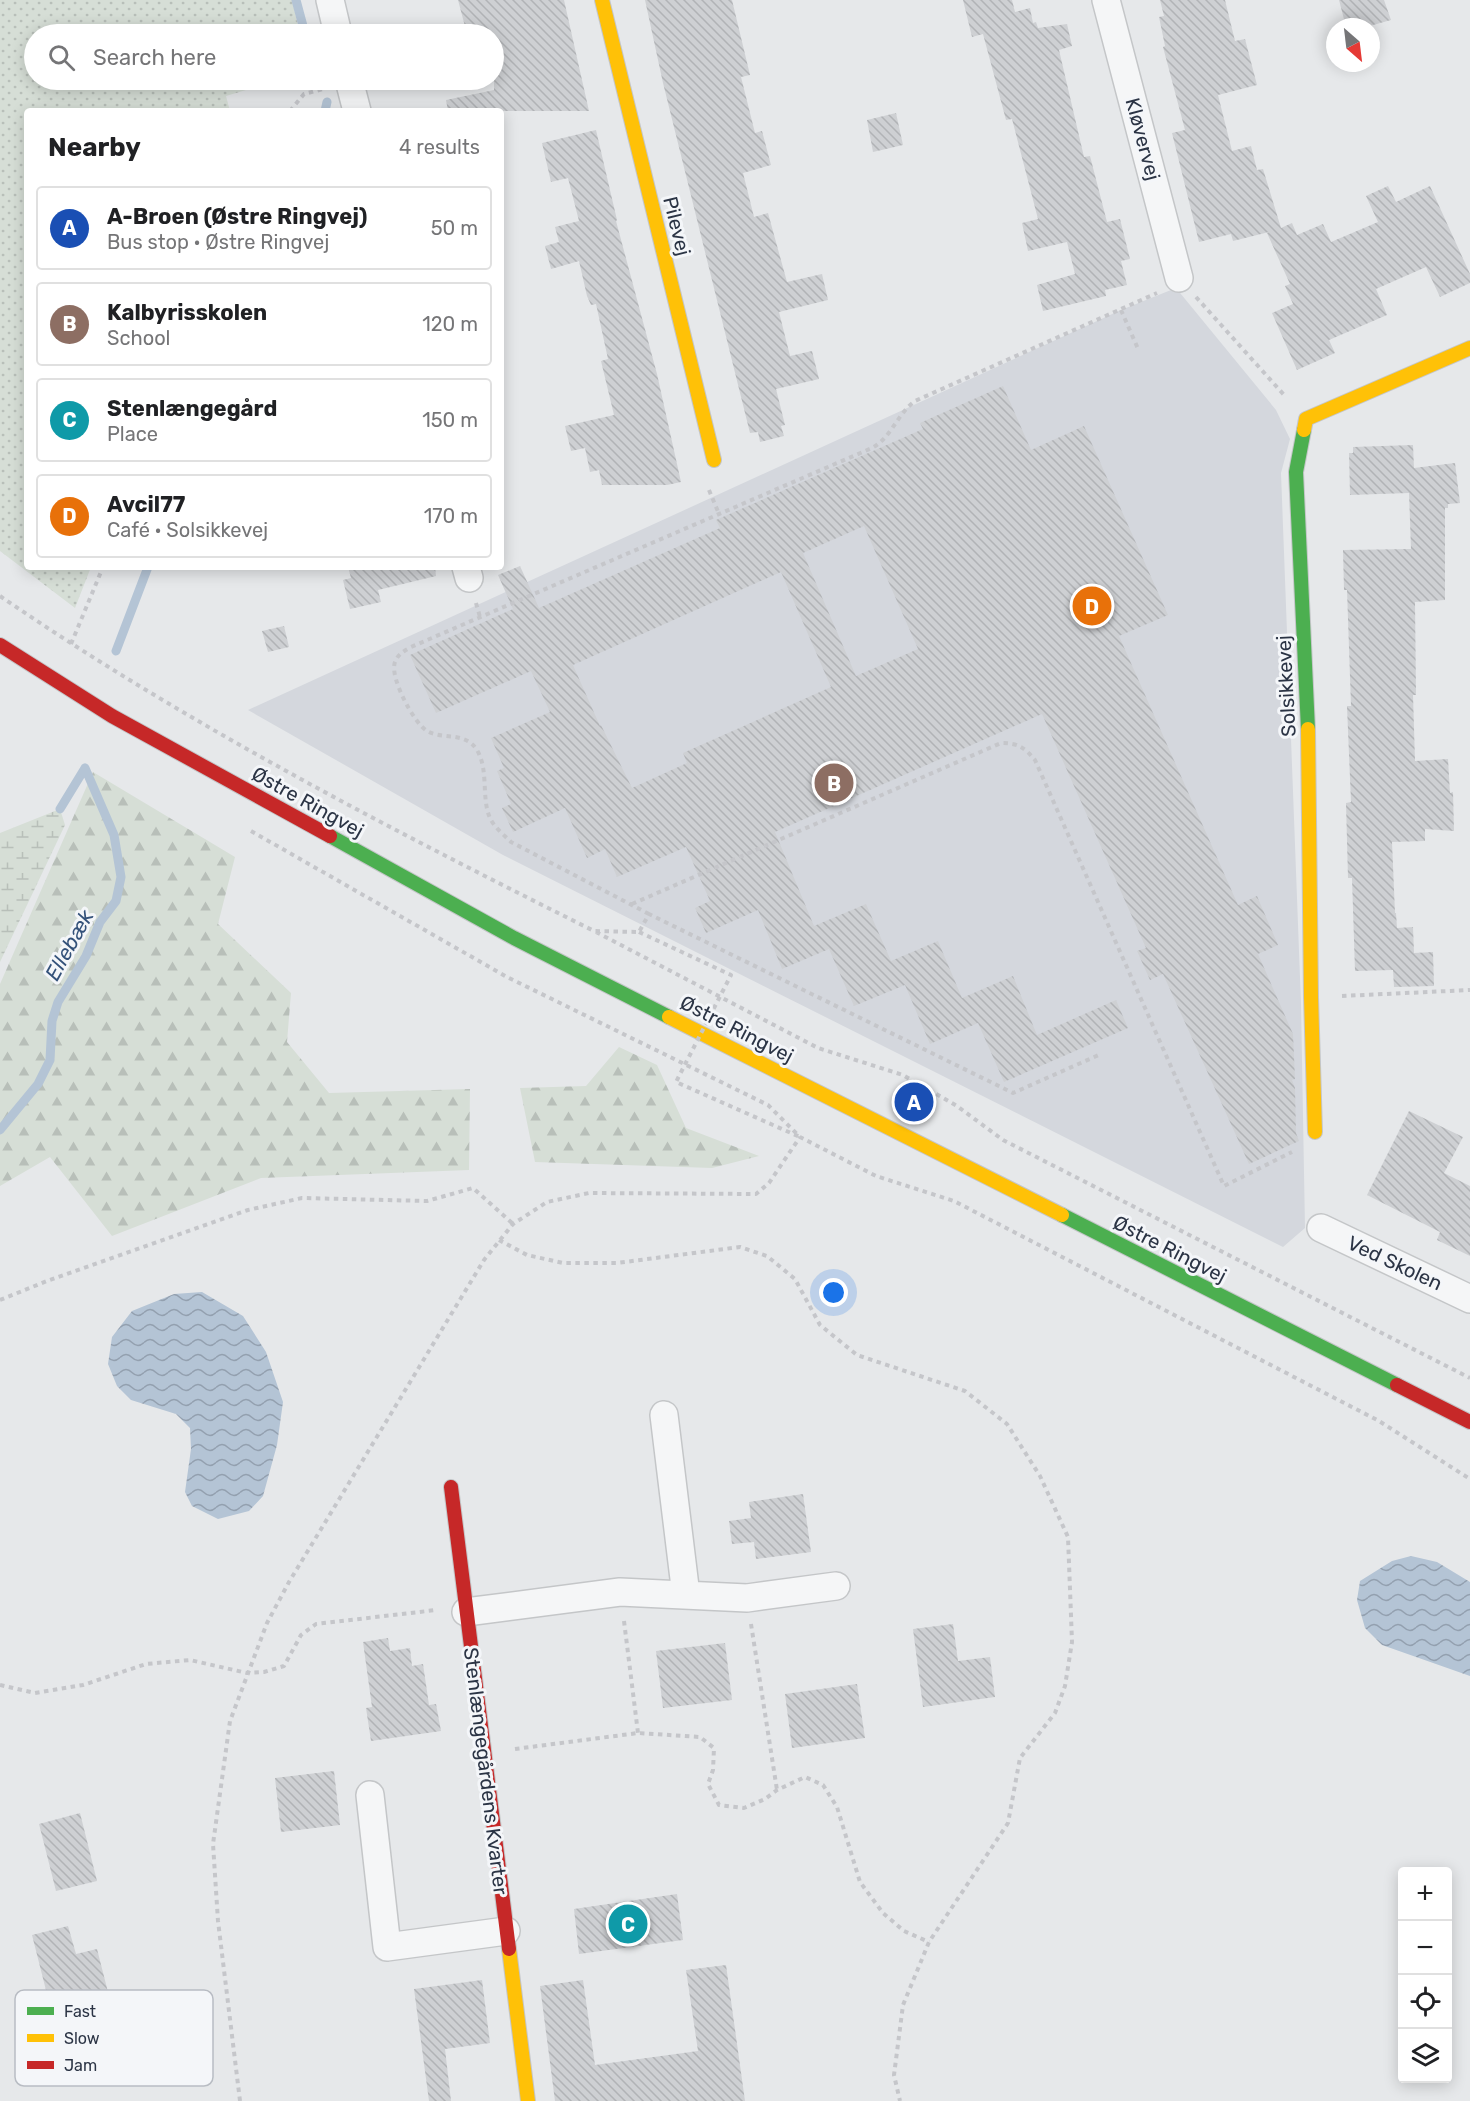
<!DOCTYPE html>
<html lang="en">
<head>
<meta charset="utf-8">
<style>
  :root { --surface:#fff; --page:#f2f2f2; --text:#202124; --muted:#757577; --line:#e0e0e0; --accent:#b45309 }
  body { margin:0; font-family:Rubik,sans-serif; background:var(--page); color:var(--text) }
  .controls { position:absolute; right:18px; bottom:18px; display:grid; overflow:hidden; border-radius:6px; box-shadow:0 3px 15px #0003 }
  .controls button { width:54px; height:54px; display:grid; place-items:center; padding:0; border:0; border-bottom:2px solid var(--line); background:var(--surface); color:var(--text); font:30px sans-serif }
  .compass { position:absolute; left:1326px; top:18px; width:54px; height:54px; border-radius:50%; background:var(--surface); box-shadow:0 3px 15px #0003; rotate:152deg }
  .you { position:absolute; left:834px; top:1293px; width:21px; height:21px; margin:-15px; border:4px solid #fff; border-radius:50%; background:#1a73e8; box-shadow:0 0 0 9px #1a73e833 }
  .badge { display:grid; place-items:center; width:39px; height:39px; border-radius:50%; background:var(--accent); color:#fff; font-size:20px; font-weight:700 }
  .pin { position:absolute; translate:-50% -50%; border:3px solid #fff; box-shadow:0 2px 6px #0006 }
  .list { margin:0; padding:0; list-style:none }
  h2 { display:flex; justify-content:space-between; align-items:center; height:78px; margin:0; padding:0 24px; font-size:26px }
  h2 small { font-size:20px; font-weight:400; color:var(--muted) }
  .list li { display:grid; grid-template-columns:39px 1fr auto; gap:18px; align-items:center; box-sizing:border-box; height:84px; margin:0 12px 12px; padding:0 12px; border:2px solid var(--line); border-radius:6px }
  .list b { display:block; font-size:22px; white-space:nowrap }
  .list p { margin:0; font-size:20px; white-space:nowrap; color:var(--muted) }
  .list em { font-size:20px; font-style:normal; color:var(--muted) }
  .icon { flex:none; width:33px; height:33px; fill:none; stroke:currentColor; stroke-width:2; stroke-linecap:round; stroke-linejoin:round }
  .map { position:relative; flex:none; width:1470px; height:2101px; overflow:hidden }
  .search { position:absolute; background:var(--surface); box-shadow:0 3px 15px #0003; left:24px; top:24px; width:480px; height:66px; display:flex; align-items:center; gap:15px; box-sizing:border-box; padding:0 21px; border-radius:33px; color:var(--muted); font-size:22px }
  .panel { position:absolute; background:var(--surface); box-shadow:0 3px 15px #0003; left:24px; top:108px; width:480px; height:462px; border-radius:6px }
  .map>svg:first-child { display:block }
  .built { fill:#d4d7dd }
  .forest { fill:url(#forest-firs) }
  .wetland { fill:url(#wetland-marsh) }
  .park { fill:url(#park-dots) }
  .water { fill:url(#water-waves) }
  .lines { fill:none; stroke-linecap:round; stroke-linejoin:round }
  .stream { stroke:#b4c4d5; stroke-width:9 }
  .building { fill:url(#building-back-hatch); fill-rule:evenodd }
  .street-casing { stroke:#c4c6c8; stroke-width:30 }
  .fast-casing { stroke:#c4c6c8; stroke-width:16 }
  .slow-casing { stroke:#c4c6c8; stroke-width:16 }
  .jam-casing { stroke:#c4c6c8; stroke-width:16 }
  .path { stroke:#c5c6ca; stroke-width:4; stroke-dasharray:4.5 4.5; stroke-linecap:butt }
  .street { stroke:#f5f6f7; stroke-width:27 }
  .fast { stroke:#4caf50; stroke-width:14 }
  .slow { stroke:#ffc107; stroke-width:14 }
  .jam { stroke:#c62828; stroke-width:14 }
  .path-bridge { stroke:#c5c6ca; stroke-width:4; stroke-dasharray:4.5 4.5; stroke-linecap:butt }
  .labels { text-anchor:middle; dominant-baseline:central; stroke-width:6; stroke-linejoin:round; paint-order:stroke }
  .street-label { font-size:20px; fill:#2b3445; stroke:#f4f6f9 }
  .water-label { font-size:21px; font-style:italic; fill:#34527a; stroke:#f4f6f9 }
  .key { fill:#f4f6f9; stroke:#b8bcc3; stroke-width:1.5 }
  .key-label { font-size:16px; fill:#2b3445 }
</style>
</head>
<body>
<div class="map">
<svg width="1470" height="2101" viewBox="0 0 1470 2101">
  <defs>
    <pattern id="forest-firs" width="22" height="20" patternUnits="userSpaceOnUse" patternTransform="scale(1.5)"><rect width="22" height="20" fill="#d6ded6"/><path d="M5 1l3.5 6h-7zM16 11l3.5 6h-7z" fill="#b8bfb9"/></pattern>
    <pattern id="wetland-marsh" width="20" height="14" patternUnits="userSpaceOnUse" patternTransform="scale(1.5)"><rect width="20" height="14" fill="#d6ded6"/><path d="M1 5h8M5 5V1M11 12h8M15 12V8" fill="none" stroke="#b8bfb9"/></pattern>
    <pattern id="park-dots" width="8" height="8" patternUnits="userSpaceOnUse" patternTransform="scale(1.5)"><rect width="8" height="8" fill="#d6ded6"/><path d="M2 2h.1M6 6h.1" fill="none" stroke="#b8bfb9" stroke-width="1.8" stroke-linecap="round"/></pattern>
    <pattern id="water-waves" width="16" height="10" patternUnits="userSpaceOnUse" patternTransform="scale(1.5)"><rect width="16" height="10" fill="#b4c4d5"/><path d="M0 5q4-4 8 0t8 0" fill="none" stroke="#93a0af"/></pattern>
    <pattern id="building-back-hatch" width="6" height="6" patternUnits="userSpaceOnUse" patternTransform="scale(1.5)"><rect width="6" height="6" fill="#ced0d3"/><path d="M-1 5l2 2M0 0l6 6M5-1l2 2" fill="none" stroke="#b1b3b6"/></pattern>
  </defs>
  <rect width="100%" height="100%" fill="#e6e8ea"/>
  <path class="built" d="M 1176,288 L 1276,410 L 1290,439 L 1281,473 L 1301,1004 L 1305,1228 L 1283,1247 L 503,855 L 248,710 L 1121,310 Z"/>
  <path class="forest" d="M 93,772 L 235,857 L 218,924 L 291,993 L 287,1042 L 329,1093 L 470,1089 L 469,1170 L 261,1178 L 112,1236 L 50,1157 L 0,1186 L 0,984 Z
    M 619,1047 L 657,1065 L 686,1128 L 759,1156 L 712,1168 L 535,1162 L 520,1088 L 586,1086 Z"/>
  <path class="wetland" d="M 60,809 L 65,825 L 0,962 L 0,833 Z"/>
  <path class="park" d="M 0,0 L 292,0 L 300,34 L 34,34 L 34,80 L 279,80 L 226,96 L 230,111 L 27,111 L 27,567 L 91,567 L 75,608 L 0,551 Z"/>
  <path class="water" d="M 202,1292 L 243,1316 L 266,1352 L 283,1402 L 277,1445 L 263,1496 L 249,1511 L 218,1519 L 192,1506 L 185,1492 L 191,1449 L 190,1428 L 176,1414 L 131,1400 L 117,1386 L 108,1364 L 112,1337 L 132,1311 L 174,1294 Z
    M 1411,1556 L 1437,1562 L 1470,1582 L 1470,1676 L 1382,1645 L 1365,1628 L 1357,1600 L 1360,1581 L 1392,1561 Z"/>
  <g class="lines">
    <path class="stream" d="M 296,0 L 303,26 L 308,34
      M 325,111 L 327,102
      M 116,651 L 148,567
      M 60,809 L 85,768
      M 0,1130 L 38,1084 L 50,1060 L 52,1021 L 58,1002 L 86,956 L 100,922 L 116,901 L 121,877 L 114,835 L 85,768"/>
  </g>
  <path class="building" d="M 458,0 L 564,0 L 589,111 L 448,111 L 446,100 L 494,90 L 494,34 L 467,34 Z
    M 645,0 L 732,0 L 750,75 L 741,77 L 755,133 L 762,131 L 771,165 L 743,173 L 754,217 L 768,213 L 787,282 L 822,274 L 828,300 L 779,312 L 790,356 L 812,351 L 819,379 L 776,389 L 785,425 L 781,426 L 784,436 L 760,442 L 758,432 L 750,433 L 663,83 Z
    M 963,0 L 1012,0 L 1015,12 L 1030,8 L 1033,23 L 1036,22 L 1038,28 L 1067,24 L 1072,46 L 1059,50 L 1084,157 L 1090,156 L 1107,222 L 1120,219 L 1130,259 L 1121,261 L 1127,285 L 1105,290 L 1106,296 L 1043,311 L 1037,285 L 1075,274 L 1067,242 L 1028,251 L 1022,223 L 1038,219 L 1012,119 L 1006,120 L 983,34 L 972,37 Z
    M 1160,0 L 1225,0 L 1235,41 L 1245,39 L 1257,85 L 1218,95 L 1232,151 L 1251,146 L 1257,170 L 1263,169 L 1281,228 L 1292,223 L 1297,235 L 1323,224 L 1331,242 L 1378,222 L 1366,196 L 1388,186 L 1396,202 L 1430,186 L 1470,274 L 1470,283 L 1440,297 L 1426,267 L 1376,289 L 1387,315 L 1329,340 L 1335,353 L 1297,370 L 1272,313 L 1293,304 L 1285,286 L 1290,284 L 1267,233 L 1269,232 L 1233,241 L 1231,234 L 1199,242 L 1172,133 L 1185,130 L 1163,47 L 1165,46 L 1159,17 L 1164,16 Z
    M 1339,0 L 1384,0 L 1391,20 L 1366,27 L 1346,27 Z
    M 896,113 L 903,145 L 873,152 L 867,120 Z
    M 596,130 L 617,220 L 616,221 L 657,374 L 681,482 L 667,485 L 602,485 L 599,470 L 590,472 L 585,448 L 571,451 L 565,426 L 614,415 L 601,361 L 608,359 L 596,304 L 591,305 L 587,296 L 579,261 L 551,269 L 545,246 L 559,242 L 555,227 L 579,221 L 568,178 L 551,182 L 542,143 Z
    M 1003,386 L 1031,450 L 1084,426 L 1168,615 L 1119,636 L 1238,905 L 1257,896 L 1278,945 L 1258,954 L 1293,1034 L 1295,1079 L 1292,1080 L 1295,1088 L 1296,1133 L 1299,1141 L 1249,1164 L 1163,974 L 1150,980 L 1137,951 L 1146,948 L 1042,714 L 775,832 L 814,926 L 866,904 L 891,961 L 938,941 L 962,998 L 1013,976 L 1037,1035 L 1116,1000 L 1128,1028 L 1004,1082 L 978,1023 L 930,1044 L 905,985 L 854,1006 L 829,949 L 782,969 L 758,910 L 706,933 L 695,908 L 710,901 L 686,847 L 617,877 L 605,849 L 587,858 L 565,808 L 513,832 L 502,808 L 511,804 L 497,771 L 504,768 L 491,738 L 550,712 L 531,671 L 436,713 L 410,655 L 513,609 L 498,575 L 520,566 L 539,608 L 720,528 L 716,520 L 923,429 L 920,423 ZM 864,526 L 918,649 L 856,676 L 803,553 ZM 781,572 L 831,687 L 683,753 L 687,763 L 632,788 L 601,725 L 600,726 L 573,665 Z
    M 1413,445 L 1414,468 L 1455,463 L 1460,503 L 1448,504 L 1448,508 L 1445,508 L 1445,600 L 1415,602 L 1416,695 L 1413,695 L 1415,761 L 1448,759 L 1450,793 L 1453,792 L 1454,831 L 1425,829 L 1425,841 L 1392,842 L 1395,913 L 1396,913 L 1397,928 L 1413,927 L 1414,953 L 1433,952 L 1434,986 L 1394,987 L 1393,970 L 1355,971 L 1352,878 L 1348,878 L 1346,803 L 1351,802 L 1347,706 L 1351,706 L 1347,590 L 1344,590 L 1343,550 L 1411,549 L 1409,493 L 1350,495 L 1349,453 L 1353,453 L 1353,447 Z
    M 348,567 L 435,567 L 436,576 L 378,590 L 381,602 L 350,609 L 343,580 L 351,578 Z
    M 284,626 L 289,647 L 268,652 L 262,631 Z
    M 1409,1111 L 1463,1137 L 1444,1173 L 1470,1186 L 1470,1256 L 1437,1240 L 1440,1232 L 1367,1195 Z
    M 803,1494 L 811,1552 L 756,1559 L 754,1542 L 732,1544 L 729,1521 L 751,1518 L 749,1502 Z
    M 953,1624 L 958,1661 L 990,1657 L 995,1697 L 923,1707 L 913,1629 Z
    M 388,1638 L 390,1651 L 410,1648 L 412,1666 L 423,1664 L 429,1705 L 436,1704 L 441,1731 L 371,1741 L 366,1708 L 372,1707 L 363,1642 Z
    M 725,1643 L 732,1700 L 663,1708 L 656,1651 Z
    M 857,1684 L 865,1738 L 792,1748 L 785,1694 Z
    M 334,1771 L 340,1825 L 281,1832 L 275,1778 Z
    M 80,1813 L 97,1881 L 56,1891 L 39,1824 Z
    M 677,1894 L 683,1940 L 579,1954 L 574,1909 Z
    M 68,1926 L 76,1954 L 97,1949 L 109,1996 L 51,2010 L 32,1935 Z
    M 726,1965 L 745,2101 L 555,2101 L 540,1986 L 583,1980 L 595,2065 L 698,2051 L 686,1970 Z
    M 482,1980 L 490,2043 L 445,2049 L 451,2101 L 429,2101 L 414,1989 Z"/>
  <g class="lines">
    <g class="street-casing">
      <path id="street" d="M 330,0 L 338,34
        M 1106,0 L 1179,278
        M 349,80 L 357,111
        M 466,567 L 469,578
        M 1321,1228 L 1470,1299
        M 664,1415 L 686,1595
        M 466,1612 L 620,1592 L 747,1598 L 836,1586
        M 370,1795 L 387,1947 L 506,1931"/>
    </g>
    <g class="fast-casing">
      <path id="fast" d="M 1304,430 L 1296,472 L 1308,729
        M 330,836 L 514,938 L 669,1017
        M 1062,1215 L 1397,1385"/>
    </g>
    <g class="slow-casing">
      <path id="slow" d="M 602,0 L 714,460
        M 1304,430 L 1306,419 L 1470,348
        M 1308,729 L 1311,997 L 1315,1132
        M 669,1017 L 1062,1215
        M 509,1949 L 528,2101"/>
    </g>
    <g class="jam-casing">
      <path id="jam" d="M 0,645 L 112,716 L 330,836
        M 1397,1385 L 1470,1422
        M 451,1487 L 509,1949"/>
    </g>
    <path class="path" d="M 290,111 L 304,94 L 323,89
      M 1196,297 L 1285,396
      M 1121,310 L 1139,351
      M 709,490 L 719,514
      M 0,596 C 188,725 390,829 594,931 L 639,932 L 649,914 L 1013,1093 L 1101,1054
      M 476,603 L 480,617
      M 71,644 L 103,567
      M 251,831 L 507,977 L 768,1105 L 800,1137 L 876,1176 L 954,1201 L 1379,1421 L 1470,1479
      M 632,904 L 1001,743 C 1018,743 1024,747 1035,760 L 1224,1186 L 1292,1152
      M 649,914 L 511,842 C 504,835 494,827 490,818 C 481,798 489,770 477,750 C 465,731 443,740 427,731 C 414,723 389,677 395,662 C 398,654 404,651 411,647 L 872,448 C 892,437 897,414 915,401 L 1157,293
      M 596,932 L 818,1048 L 903,1075 L 957,1106 L 1003,1140 L 1470,1378
      M 1342,996 L 1470,990
      M 499,1240 L 527,1255 L 563,1263 L 617,1263 L 740,1247 L 767,1256 L 795,1279 L 820,1325 L 857,1355 L 965,1391 L 1007,1424 L 1040,1476 L 1068,1537 L 1072,1642 L 1065,1686 L 1055,1713 L 1020,1758 L 1008,1823 L 929,1942 L 903,2005 L 894,2075 L 900,2101
      M 0,1300 L 47,1281 L 248,1210 L 302,1198 L 427,1201 L 473,1188 L 513,1224
      M 624,1621 L 638,1733
      M 751,1624 L 777,1790
      M 0,1685 L 35,1693 L 83,1685 L 146,1664 L 190,1660 L 247,1673 L 264,1672 L 284,1666 L 301,1635 L 316,1624 L 436,1610
      M 515,1749 L 638,1733 L 700,1737 L 714,1748 L 713,1770 L 708,1784 L 719,1805 L 744,1808 L 765,1799 L 777,1790 L 805,1777 L 823,1785 L 837,1807 L 860,1882 L 883,1913 L 904,1931 L 929,1942
      M 240,2101 L 218,1921 L 213,1844 L 230,1721 L 267,1623 L 289,1582 L 484,1260 L 513,1224 L 547,1202 L 589,1193 L 756,1194 L 769,1183 L 800,1137"/>
    <use href="#street" class="street"/>
    <use href="#fast" class="fast"/>
    <use href="#slow" class="slow"/>
    <use href="#jam" class="jam"/>
    <path class="path-bridge" d="M 639,932 L 731,975 L 676,1082 L 800,1137"/>
  </g>
  <g class="labels">
    <g class="street-label">
      <text transform="translate(1143 139) rotate(75)">Kløvervej</text>
      <text transform="translate(677 226) rotate(76)">Pilevej</text>
      <text transform="translate(1286 686) rotate(-93)">Solsikkevej</text>
      <text transform="translate(308 802) rotate(29)">Østre Ringvej</text>
      <text transform="translate(737 1029) rotate(27)">Østre Ringvej</text>
      <text transform="translate(1170 1249) rotate(27)">Østre Ringvej</text>
      <text transform="translate(1395 1263) rotate(25)">Ved Skolen</text>
      <text transform="translate(486 1771) rotate(83)">Stenlængegårdens Kvarter</text>
    </g>
    <g class="water-label">
      <text transform="translate(69 945) rotate(-61)">Ellebæk</text>
    </g>
  </g>
  <rect x="15" y="1990" width="198" height="96" rx="9" class="key"/>
  <rect x="27" y="2007" width="27" height="8" fill="#4caf50"/>
  <rect x="27" y="2034" width="27" height="8" fill="#ffc107"/>
  <rect x="27" y="2061" width="27" height="8" fill="#c62828"/>
  <g class="key-label">
    <text x="64" y="2017">Fast</text>
    <text x="64" y="2044">Slow</text>
    <text x="64" y="2071">Jam</text>
  </g>
</svg>
<div class="controls">
<button>+</button>
<button>−</button>
<button><svg class="icon" aria-label="locate" viewBox="0 0 24 24"><circle cx="12" cy="12" r="6"/><path d="M12 2v4M12 18v4M2 12h4M18 12h4"/></svg></button>
<button><svg class="icon" aria-label="layers" viewBox="0 0 24 24"><path d="M12 4l9 5-9 5-9-5zM3 14l9 5 9-5"/></svg></button>
</div>
<svg class="compass" viewBox="-18 -18 36 36"><path d="M0-13l5 13h-10z" fill="#e53935"/><path d="M0 13l5-13h-10z" fill="#757577"/></svg>
<div class="you"></div>
<div class="pin badge" style="left:914px;top:1102px;background:#1a4fb4">A</div>
<div class="pin badge" style="left:834px;top:783px;background:#8d6e63">B</div>
<div class="pin badge" style="left:628px;top:1924px;background:#0f9aa8">C</div>
<div class="pin badge" style="left:1092px;top:606px;background:#e8710a">D</div>
<div class="search"><svg class="icon" aria-label="search" viewBox="0 0 24 24"><circle cx="10" cy="10" r="6"/><path d="M15 15l6 6"/></svg>Search here</div>
<section class="panel">
<h2>Nearby<small>4 results</small></h2>
<ul class="list">
<li><span class="badge" style="background:#1a4fb4">A</span><div><b>A-Broen (Østre Ringvej)</b><p>Bus stop · Østre Ringvej</p></div><em>50 m</em></li>
<li><span class="badge" style="background:#8d6e63">B</span><div><b>Kalbyrisskolen</b><p>School</p></div><em>120 m</em></li>
<li><span class="badge" style="background:#0f9aa8">C</span><div><b>Stenlængegård</b><p>Place</p></div><em>150 m</em></li>
<li><span class="badge" style="background:#e8710a">D</span><div><b>Avcil77</b><p>Café · Solsikkevej</p></div><em>170 m</em></li>
</ul>
</section>
</div>
</body>
</html>
